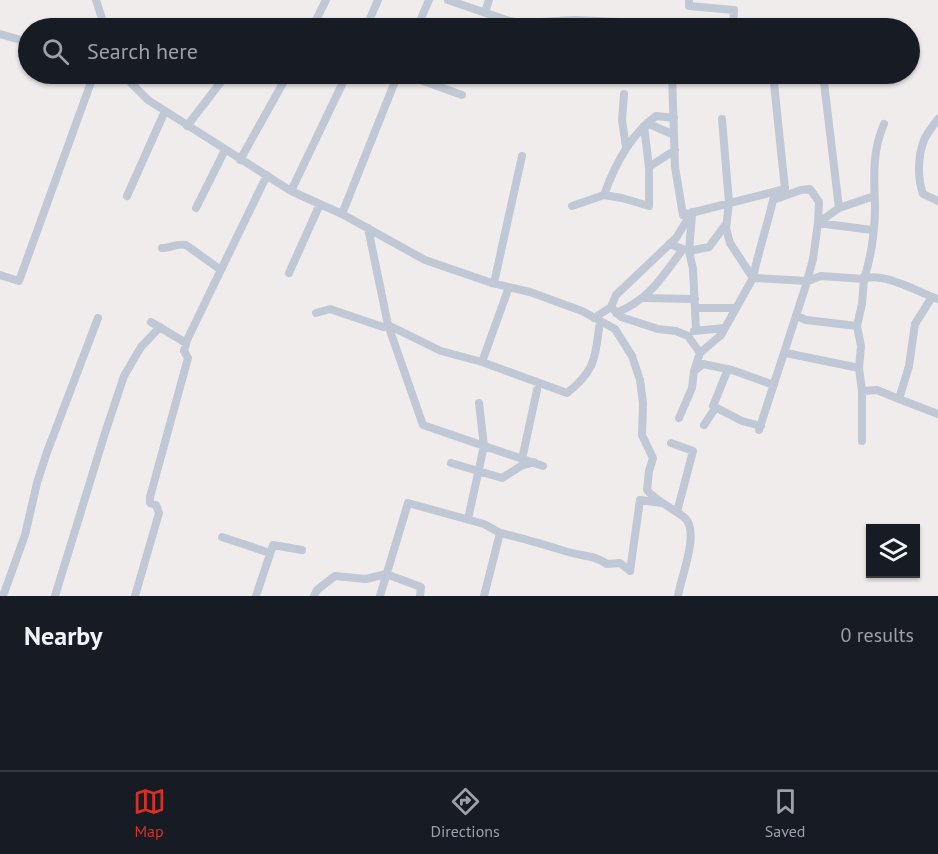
<!DOCTYPE html>
<html lang="en">
<head>
<meta charset="utf-8">
<style>
  :root { --surface:#171b24; --page:#20242c; --text:#f1f3f6; --muted:#9ea1a6; --line:#363941; --accent:#d93025 }
  body { margin:0; font-family:"PT Sans",sans-serif; background:var(--page); color:var(--text) }
  .controls { position:absolute; right:18px; bottom:18px; display:grid; overflow:hidden; border-radius:0px; box-shadow:0 2px 4px #0004 }
  .controls button { width:54px; height:54px; display:grid; place-items:center; padding:0; border:0; border-bottom:2px solid var(--line); background:var(--surface); color:var(--text); font:30px sans-serif }
  .list { margin:0; padding:0; list-style:none }
  h2 { display:flex; justify-content:space-between; align-items:center; height:78px; margin:0; padding:0 24px; font-size:26px }
  h2 small { font-size:20px; font-weight:400; color:var(--muted) }
  .icon { flex:none; width:33px; height:33px; fill:none; stroke:currentColor; stroke-width:2; stroke-linecap:round; stroke-linejoin:round }
  .map { position:relative; flex:none; width:938px; height:596px; overflow:hidden }
  .search { position:absolute; background:var(--surface); box-shadow:0 2px 4px #0004; left:18px; right:18px; top:18px; height:66px; display:flex; align-items:center; gap:15px; box-sizing:border-box; padding:0 21px; border-radius:33px; color:var(--muted); font-size:22px }
  .sheet { height:174px; background:var(--surface) }
  nav { display:flex; justify-content:space-around; align-items:center; box-sizing:border-box; height:84px; border-top:2px solid var(--line); background:var(--surface); font-size:16px; color:var(--muted) }
  nav a { display:grid; justify-items:center; gap:3px }
  nav .on { color:var(--accent) }
  .map>svg:first-child { display:block }
  .lines { fill:none; stroke-linecap:round; stroke-linejoin:round }
  .minor { stroke:#c0c7d5; stroke-width:8 }
</style>
</head>
<body>
<div class="map">
<svg width="938" height="596" viewBox="0 0 938 596">
  <rect width="100%" height="100%" fill="#efeceb"/>
  <g class="lines">
    <path class="minor" d="M 96,0 L 105,28
      M 448,0 L 509,21 L 523,23 L 574,20 L 760,28
      M 689,0 L 689,6 L 734,10 L 733,27
      M 485,12 L 489,0
      M 312,28 L 326,0
      M 366,28 L 378,0
      M 417,28 L 429,0
      M 0,34 L 28,42
      M 112,74 L 130,80
      M 127,74 L 131,83 L 148,100 L 291,191 L 342,214 L 425,260 L 492,283 L 530,292 L 582,311 L 615,329 L 632,356 L 640,380 L 643,403 L 642,435 L 653,458 L 649,471 L 647,490 C 657,502 673,508 685,518 C 700,532 681,577 678,596
      M 404,74 L 462,95
      M 672,74 L 675,167 L 683,215 L 785,189 L 773,74
      M 823,74 L 839,208
      M 624,94 L 622,120 L 626,147
      M 722,119 L 729,203 L 726,228 L 730,243 L 753,278
      M 938,119 C 933,126 927,133 924,140 C 918,156 917,177 923,194 L 938,201
      M 647,123 L 674,135
      M 187,126 L 227,74
      M 240,160 L 288,74
      M 649,167 L 675,150
      M 291,191 L 347,74
      M 604,195 L 622,198 L 649,206 L 649,167 L 644,126
      M 127,196 L 165,111
      M 572,206 L 604,195 C 615,164 630,135 656,116 L 674,118
      M 196,208 L 225,150
      M 342,214 L 398,74
      M 692,215 L 689,251 L 693,269 L 696,330
      M 368,228 L 388,325 L 423,425 L 543,466
      M 162,248 C 170,248 177,243 186,245 L 221,270
      M 689,251 L 709,247 L 726,224
      M 289,273 L 320,204
      M 0,275 L 19,281 L 94,74
      M 753,278 C 758,252 767,227 773,200 L 801,190 L 810,189 L 819,202 L 818,223 L 872,230
      M 864,279 C 871,257 875,229 875,206 C 874,177 872,151 884,124
      M 864,279 C 882,271 920,293 938,299
      M 494,283 L 522,156
      M 643,298 L 695,299
      M 611,307 L 616,295 L 676,238 L 692,212
      M 696,308 L 736,308
      M 316,313 L 330,309 L 383,327 L 390,326 L 441,351 L 482,362 L 567,393 C 597,369 595,357 600,321
      M 616,313 C 650,299 662,277 683,249 L 669,244
      M 797,316 L 806,320 L 857,326 L 861,346 L 859,368
      M 594,318 L 611,307 L 621,317 L 658,329 L 676,331 L 688,336 L 700,353
      M 151,322 L 186,343
      M 694,331 L 725,328
      M 786,353 L 859,368 L 862,391 L 862,441
      M 482,362 L 509,287
      M 728,369 L 713,406 L 742,421 L 761,426
      M 694,371 L 700,353 L 721,335 L 753,278 L 808,281 L 821,276 L 864,279 L 862,304 L 857,326
      M 862,391 L 877,390 L 899,399 L 909,366 L 915,324 L 932,297
      M 899,399 L 938,414
      M 679,418 L 692,388 L 694,371 L 703,364 L 732,370 L 774,385
      M 704,425 L 716,407
      M 759,430 L 806,285 L 813,259 L 818,223 L 839,208 L 874,196
      M 671,443 L 693,451 L 677,512
      M 522,459 L 537,390
      M 451,463 L 502,478 L 521,466 L 534,462
      M 468,519 L 484,446 L 479,403
      M 222,537 L 270,553
      M 630,571 L 640,500 L 662,503
      M 3,596 L 25,535 L 37,483 L 47,452 L 98,318
      M 55,596 L 105,433 L 124,376 L 141,347 L 160,327
      M 135,596 L 159,513 L 156,505 L 150,503 L 150,497 L 188,358 L 184,351 L 187,340 L 267,175
      M 256,596 L 273,545 L 302,550
      M 314,596 L 317,590 L 335,576 L 366,579 L 386,574 L 421,587 L 420,596
      M 380,596 L 408,503 L 484,524 L 500,533
      M 484,596 L 500,533 C 523,538 545,545 568,552 C 585,557 591,554 607,564 L 620,563 L 630,571"/>
  </g>
</svg>
<div class="controls">
<button><svg class="icon" aria-label="layers" viewBox="0 0 24 24"><path d="M12 4l9 5-9 5-9-5zM3 14l9 5 9-5"/></svg></button>
</div>
<div class="search"><svg class="icon" aria-label="search" viewBox="0 0 24 24"><circle cx="10" cy="10" r="6"/><path d="M15 15l6 6"/></svg>Search here</div>
</div>
<section class="sheet">
<h2>Nearby<small>0 results</small></h2>
<ul class="list">
</ul>
</section>
<nav>
<a class="on"><svg class="icon" aria-label="map" viewBox="0 0 24 24"><path d="M3 6l6-2 6 2 6-2v14l-6 2-6-2-6 2zM9 4v14M15 6v14"/></svg>Map</a>
<a><svg class="icon" aria-label="directions" viewBox="0 0 24 24"><path d="M12 3l9 9-9 9-9-9zM9 14v-3h6M13 9l2 2-2 2"/></svg>Directions</a>
<a><svg class="icon" aria-label="saved" viewBox="0 0 24 24"><path d="M7 4h10v16l-5-4-5 4z"/></svg>Saved</a>
</nav>
</body>
</html>
